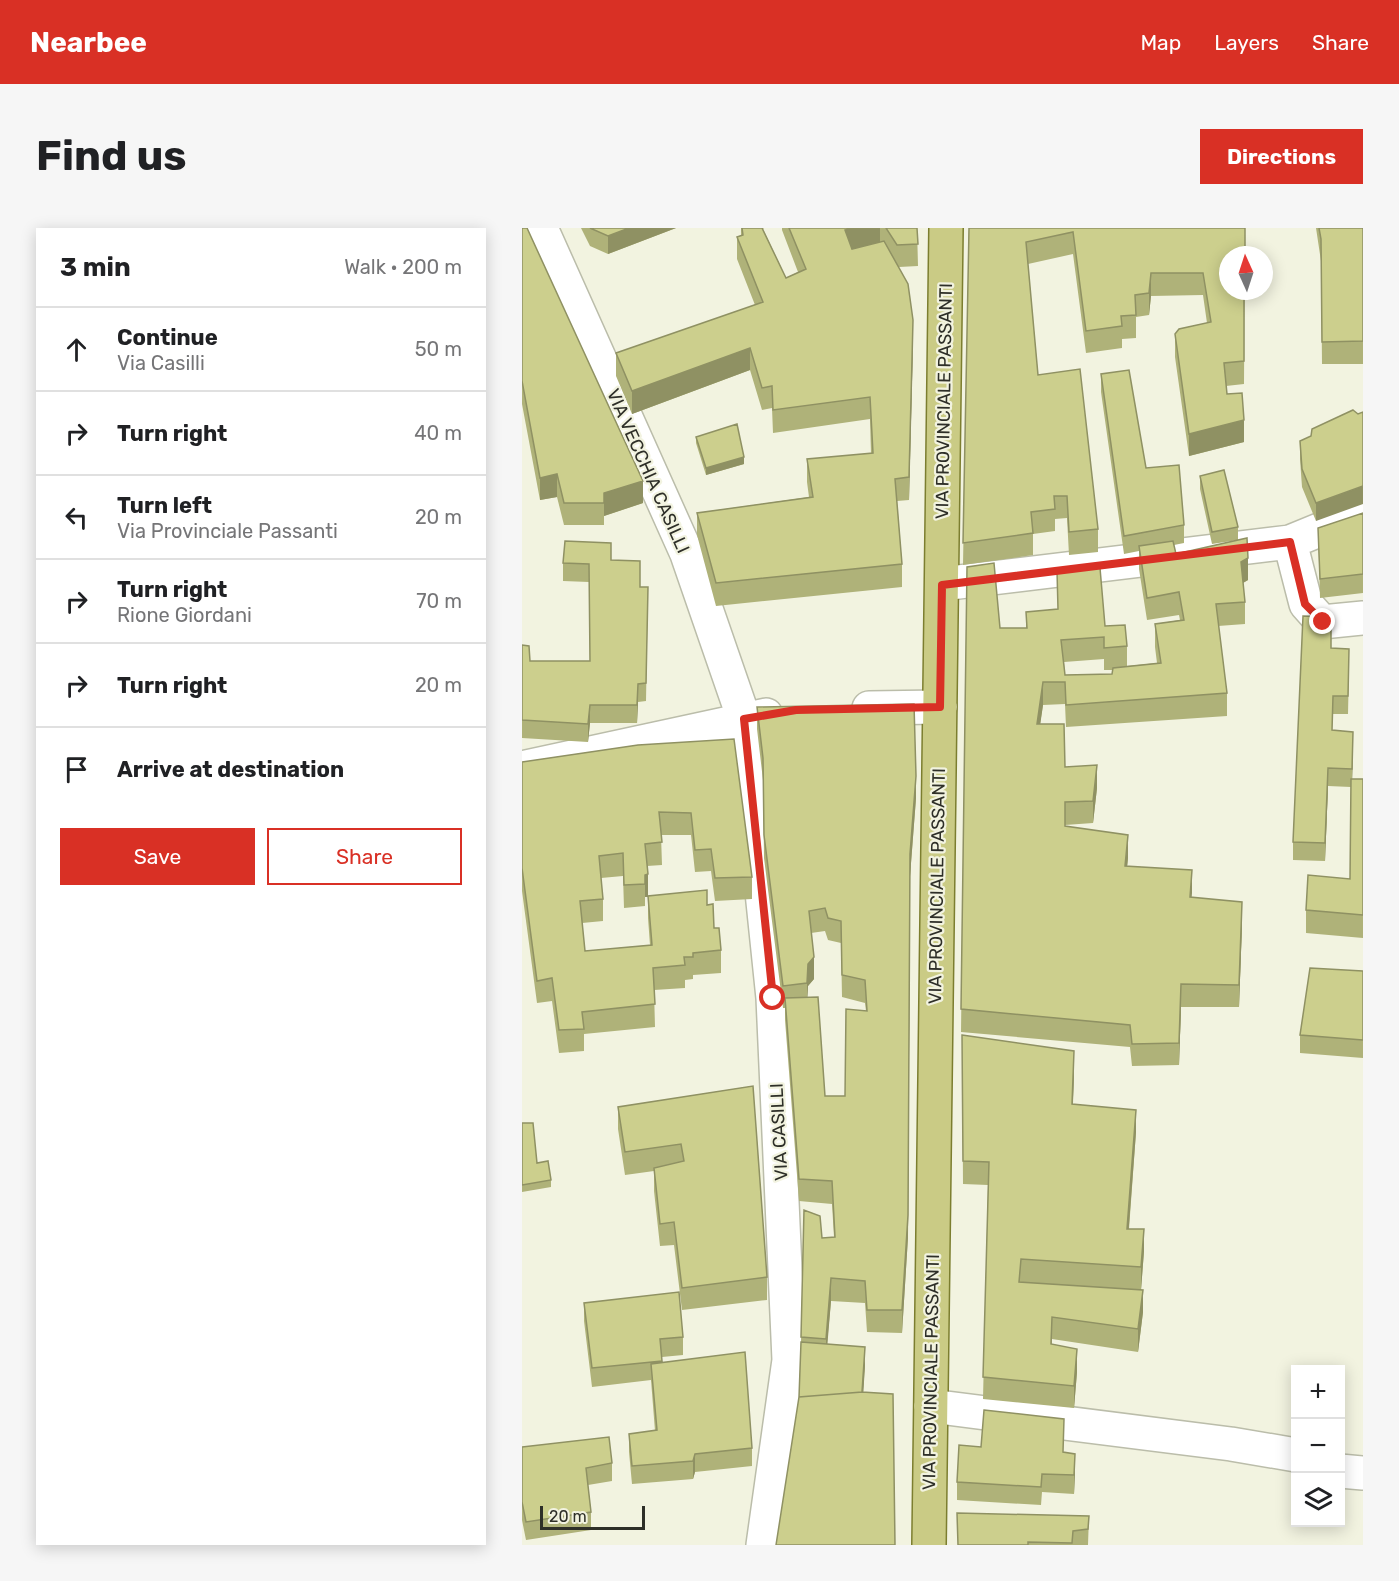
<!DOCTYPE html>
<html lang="en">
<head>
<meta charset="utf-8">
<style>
  :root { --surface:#fff; --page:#f6f6f6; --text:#202124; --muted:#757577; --line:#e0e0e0; --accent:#d93025 }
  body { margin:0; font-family:Rubik,sans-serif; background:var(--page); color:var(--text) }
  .controls { position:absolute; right:18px; bottom:18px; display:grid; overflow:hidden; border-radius:0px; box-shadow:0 3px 15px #0003 }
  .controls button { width:54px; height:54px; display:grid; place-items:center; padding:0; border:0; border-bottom:2px solid var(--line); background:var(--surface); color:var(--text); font:30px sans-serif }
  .compass { position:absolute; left:697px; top:18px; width:54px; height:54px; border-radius:50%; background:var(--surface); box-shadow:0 3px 15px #0003; rotate:357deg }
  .scale { position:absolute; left:18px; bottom:15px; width:105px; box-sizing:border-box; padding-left:6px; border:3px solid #2e2f28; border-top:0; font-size:16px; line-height:21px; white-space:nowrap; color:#2e2f28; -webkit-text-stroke:4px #f2f3e0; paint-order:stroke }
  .stop { position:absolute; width:18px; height:18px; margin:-14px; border:4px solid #d93025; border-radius:50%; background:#fff }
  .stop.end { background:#d93025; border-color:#fff; box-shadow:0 2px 6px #0008 }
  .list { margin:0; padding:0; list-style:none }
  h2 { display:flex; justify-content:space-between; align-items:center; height:78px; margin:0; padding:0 24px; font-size:26px }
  h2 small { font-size:20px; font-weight:400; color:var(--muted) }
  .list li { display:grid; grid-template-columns:39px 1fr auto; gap:18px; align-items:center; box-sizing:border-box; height:84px; padding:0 24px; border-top:2px solid var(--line) }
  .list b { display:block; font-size:22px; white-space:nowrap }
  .list p { margin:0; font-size:20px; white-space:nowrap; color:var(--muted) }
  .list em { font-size:20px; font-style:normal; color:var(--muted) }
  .actions { display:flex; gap:12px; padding:18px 24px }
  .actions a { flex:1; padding:14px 0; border:2px solid var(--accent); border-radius:0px; text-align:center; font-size:21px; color:var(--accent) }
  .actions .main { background:var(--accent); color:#fff }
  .icon { flex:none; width:33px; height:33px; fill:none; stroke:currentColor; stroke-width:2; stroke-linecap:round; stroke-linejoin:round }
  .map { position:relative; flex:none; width:841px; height:1317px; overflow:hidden; border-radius:0px }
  header { display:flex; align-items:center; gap:36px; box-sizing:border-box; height:84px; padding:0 30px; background:var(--accent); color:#fff }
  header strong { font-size:28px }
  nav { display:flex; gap:33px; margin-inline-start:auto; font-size:21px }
  .intro { display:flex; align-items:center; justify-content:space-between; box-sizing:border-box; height:144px; padding:0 36px }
  h1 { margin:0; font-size:42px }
  .button { padding:15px 27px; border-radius:0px; background:var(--accent); color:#fff; font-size:21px; font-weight:700 }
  main { display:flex; gap:36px; padding:0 36px }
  aside { flex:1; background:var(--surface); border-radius:0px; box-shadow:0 3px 15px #0003 }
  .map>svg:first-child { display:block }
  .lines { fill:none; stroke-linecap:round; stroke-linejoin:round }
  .minor-casing { stroke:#bbbdaa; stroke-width:36 }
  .major-casing { stroke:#7c7e2f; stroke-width:36 }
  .minor { stroke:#fff; stroke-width:33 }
  .major { stroke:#cacb85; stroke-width:33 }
  .wall { fill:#afb279; fill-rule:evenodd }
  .shaded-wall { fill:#8f9163 }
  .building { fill:#cccf8d; stroke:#8f9163; stroke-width:1.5 }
  .route { stroke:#d93025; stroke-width:8 }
  .labels { text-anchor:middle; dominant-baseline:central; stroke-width:4.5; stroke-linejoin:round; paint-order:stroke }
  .street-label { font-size:18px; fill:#2e2f28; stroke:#f2f3e0 }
</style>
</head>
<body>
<header>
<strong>Nearbee</strong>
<nav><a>Map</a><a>Layers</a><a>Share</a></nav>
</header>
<div class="intro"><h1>Find us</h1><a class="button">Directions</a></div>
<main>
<aside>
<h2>3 min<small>Walk · 200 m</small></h2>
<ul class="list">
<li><svg class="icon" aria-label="ahead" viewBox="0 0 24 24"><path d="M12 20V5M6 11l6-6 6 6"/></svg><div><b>Continue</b><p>Via Casilli</p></div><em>50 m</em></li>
<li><svg class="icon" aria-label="right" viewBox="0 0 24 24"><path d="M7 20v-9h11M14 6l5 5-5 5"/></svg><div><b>Turn right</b></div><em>40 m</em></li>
<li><svg class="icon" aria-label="left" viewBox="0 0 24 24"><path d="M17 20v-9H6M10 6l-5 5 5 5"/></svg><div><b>Turn left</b><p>Via Provinciale Passanti</p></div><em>20 m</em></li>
<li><svg class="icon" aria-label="right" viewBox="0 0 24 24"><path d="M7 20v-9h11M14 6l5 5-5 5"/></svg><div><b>Turn right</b><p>Rione Giordani</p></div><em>70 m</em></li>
<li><svg class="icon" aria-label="right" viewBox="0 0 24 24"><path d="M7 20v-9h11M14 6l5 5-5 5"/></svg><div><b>Turn right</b></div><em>20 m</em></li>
<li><svg class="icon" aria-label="arrive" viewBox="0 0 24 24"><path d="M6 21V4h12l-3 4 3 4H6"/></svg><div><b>Arrive at destination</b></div></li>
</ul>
<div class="actions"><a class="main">Save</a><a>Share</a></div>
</aside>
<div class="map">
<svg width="841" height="1317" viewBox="0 0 841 1317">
  <rect width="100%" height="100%" fill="#f2f3e0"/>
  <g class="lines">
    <g class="minor-casing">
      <path id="minor" d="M 19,0 L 165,326 L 222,491 L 251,770 L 267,1132 L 241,1317
        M 768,314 L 784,376 L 800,394 L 841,390
        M 420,356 L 768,314 L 841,284
        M 347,480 L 418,479
        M 0,540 L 244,487
        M 409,1178 L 709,1216 L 774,1227
        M 818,1243 L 841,1245"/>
    </g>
    <g class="major-casing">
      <path id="major" d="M 407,1317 L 424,0"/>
    </g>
    <use href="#minor" class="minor"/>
    <use href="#major" class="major"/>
  </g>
  <path class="wall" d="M 0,0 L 121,275 L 82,288 L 82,297 L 42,297 L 35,269 L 18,272 L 0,176 Z
    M 59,0 L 154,0 L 86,26 L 68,18 Z
    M 219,0 L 242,0 L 241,1 L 264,50 L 276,44 L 260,2 L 260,0 L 395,0 L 396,38 L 377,39 L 391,114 L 387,272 L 375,273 L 380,336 L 380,359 L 194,378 L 175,307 L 175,285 L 287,269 L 285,254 L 285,231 L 349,226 L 348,191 L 251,205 L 250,180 L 240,182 L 228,142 L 110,186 L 94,148 L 94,125 L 233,77 L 215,31 L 215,9 L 219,7 Z
    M 447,0 L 723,0 L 722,156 L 704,158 L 705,166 L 722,214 L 667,228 L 653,129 L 653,106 L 685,95 L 681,67 L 629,68 L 627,87 L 614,89 L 614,110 L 600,111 L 600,120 L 564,125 L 551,26 L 506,36 L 516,147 L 576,301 L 576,324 L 547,327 L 545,290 L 533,291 L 533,303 L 511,306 L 511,327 L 441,337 Z
    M 794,0 L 841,0 L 841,136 L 800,136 L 799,33 Z
    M 579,146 L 624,240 L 662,297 L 662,315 L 652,317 L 654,326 L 726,352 L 721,355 L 723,374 L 723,396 L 696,398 L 705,465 L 705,488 L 544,499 L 543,476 L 521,477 L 518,496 L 543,539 L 575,560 L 571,595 L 543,597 L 543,598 L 606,630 L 605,638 L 670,670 L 720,697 L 717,779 L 659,779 L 657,837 L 610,838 L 608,819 L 439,804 L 445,339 L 478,400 L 504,400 L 504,384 L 536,381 L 535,343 L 583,398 L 605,418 L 605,438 L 635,435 L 633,419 L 633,396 L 658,392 L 657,387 L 625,392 L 617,341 L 617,323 L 602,326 L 579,164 ZM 582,431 L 582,442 L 590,442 L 590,446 L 543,447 L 542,434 Z
    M 831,182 L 794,293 L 780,259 L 778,231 L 778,213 L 789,208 Z
    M 174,209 L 222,236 L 184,247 L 174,215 Z
    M 678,248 L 716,299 L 716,312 L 690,316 L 678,261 Z
    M 841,285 L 841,365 L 798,370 L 796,300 Z
    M 89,332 L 118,359 L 126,359 L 124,473 L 116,474 L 115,495 L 68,495 L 66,514 L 0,510 L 0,417 L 8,433 L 68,433 L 67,354 L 41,353 L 41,335 Z
    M 809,420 L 827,439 L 826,486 L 811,486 L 810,502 L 831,522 L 830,551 L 841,551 L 841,710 L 784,705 L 784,682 L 828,651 L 829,559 L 806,558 L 803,633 L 771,632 L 771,614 Z
    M 235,479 L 394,570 L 388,648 L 386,1009 L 380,1105 L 345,1104 L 343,1075 L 309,1073 L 305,1116 L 343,1137 L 341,1164 L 277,1169 L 279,1114 L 282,982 L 300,1010 L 312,1009 L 310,976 L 277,973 L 263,792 L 263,780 L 261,780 L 242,630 L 241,552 L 235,501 ZM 303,703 L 306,712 L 319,715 L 320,769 L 343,775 L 344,783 L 323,868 L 303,868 L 285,770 L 286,758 L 292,751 L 289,705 Z
    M 116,517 L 230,649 L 230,671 L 193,673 L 189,643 L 173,644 L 169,607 L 139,607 L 140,637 L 125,638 L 126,668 L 185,677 L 199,722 L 199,745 L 171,747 L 171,751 L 163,752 L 163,760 L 132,762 L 133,799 L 62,806 L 62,823 L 37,825 L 30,773 L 15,775 L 0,663 L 0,534 ZM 101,648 L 102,680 L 123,678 L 123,669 L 126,669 L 126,690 L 128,717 L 63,723 L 60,695 L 81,693 L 81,671 L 79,650 Z
    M 841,743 L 841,830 L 778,825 L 778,807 Z
    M 440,807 L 552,845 L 551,876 L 614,904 L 607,1001 L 622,1023 L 619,1062 L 621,1084 L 616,1124 L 530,1111 L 530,1116 L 555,1144 L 552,1180 L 461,1171 L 466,957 L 441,956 Z
    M 231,858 L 245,1049 L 245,1072 L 160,1082 L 152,1017 L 138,1018 L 132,963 L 132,943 L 103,947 L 96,901 L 96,879 Z
    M 0,895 L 15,935 L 29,952 L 29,959 L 0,964 Z
    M 62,1075 L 161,1109 L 161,1127 L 140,1129 L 140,1134 L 230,1220 L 230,1238 L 173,1244 L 171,1251 L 110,1256 L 107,1224 L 107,1206 L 133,1203 L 129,1152 L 70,1159 L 62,1093 Z
    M 0,1219 L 90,1235 L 90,1253 L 66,1257 L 69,1284 L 69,1302 L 4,1312 L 0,1292 Z
    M 542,1225 L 553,1244 L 552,1266 L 520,1264 L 519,1277 L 435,1272 L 435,1254 Z
    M 567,1288 L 566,1317 L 436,1317 Z"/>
  <path class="shaded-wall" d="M 107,0 L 154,0 L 86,26 L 86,8 Z
    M 331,0 L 358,0 L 358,14 L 323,25 L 323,2 Z
    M 629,45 L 629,68 L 627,87 L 627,65 Z
    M 391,92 L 391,114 L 387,272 L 387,249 Z
    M 228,120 L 228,142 L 110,186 L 110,163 Z
    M 722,192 L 722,214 L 667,228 L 667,206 Z
    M 222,229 L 222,236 L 184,247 L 184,240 Z
    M 35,246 L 35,269 L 18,272 L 18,250 Z
    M 121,253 L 121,275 L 82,288 L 82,265 Z
    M 841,258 L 841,276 L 794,293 L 794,275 Z
    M 726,330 L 726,352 L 719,356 L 719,334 Z
    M 521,454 L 521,477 L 515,519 L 515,496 Z
    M 116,456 L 116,474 L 115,495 L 115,477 Z
    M 68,477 L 68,495 L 66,514 L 66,496 Z
    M 831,504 L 831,522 L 830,559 L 830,541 Z
    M 575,537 L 575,560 L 571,595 L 571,573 Z
    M 806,540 L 806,558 L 803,633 L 803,615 Z
    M 394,548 L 394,570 L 388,648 L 386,1009 L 380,1105 L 388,626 Z
    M 606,607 L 606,630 L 603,661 L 603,638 Z
    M 670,642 L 670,665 L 668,692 L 668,669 Z
    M 126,646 L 126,669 L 123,669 L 123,647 Z
    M 720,674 L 720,697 L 717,779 L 717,757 Z
    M 292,729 L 292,751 L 286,758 L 285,778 L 285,755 L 286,736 Z
    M 659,756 L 659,779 L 657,837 L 657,815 Z
    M 552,823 L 552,845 L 550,898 L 550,876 Z
    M 614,882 L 614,904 L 605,1023 L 605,1001 Z
    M 622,1001 L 622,1023 L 619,1062 L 619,1039 Z
    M 309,1050 L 309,1073 L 304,1133 L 304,1111 Z
    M 621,1062 L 621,1084 L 616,1124 L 616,1101 Z
    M 343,1119 L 343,1137 L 340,1187 L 340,1169 Z
    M 555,1121 L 555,1144 L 552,1180 L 552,1158 Z
    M 173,1226 L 173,1244 L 171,1251 L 171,1233 Z
    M 553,1226 L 553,1244 L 552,1266 L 552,1247 Z"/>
  <path class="building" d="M 0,0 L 5,0 L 121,253 L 82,265 L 82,275 L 42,275 L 35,246 L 18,250 L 0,153 Z
    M 68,0 L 107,0 L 86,8 Z
    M 220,0 L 240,0 L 264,50 L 284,41 L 267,0 L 331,0 L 323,2 L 330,21 L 362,13 L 386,56 L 391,92 L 387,249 L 373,251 L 380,336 L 194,355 L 175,285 L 291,269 L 285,231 L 351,225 L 348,169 L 251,182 L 250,158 L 240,160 L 228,120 L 110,163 L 94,125 L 241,74 L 215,9 L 221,7 Z
    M 364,0 L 395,0 L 396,16 L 375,17 Z
    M 447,0 L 723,0 L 723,27 L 706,27 L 706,63 L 722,63 L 722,133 L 702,135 L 705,166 L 720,165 L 722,192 L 667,206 L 653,106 L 657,101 L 689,94 L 681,45 L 629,45 L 627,65 L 613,67 L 614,87 L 599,88 L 600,98 L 564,103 L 551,4 L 504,14 L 516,147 L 558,141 L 576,301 L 547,304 L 545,268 L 532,268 L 533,281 L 509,284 L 511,305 L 441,315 Z
    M 797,0 L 841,0 L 841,113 L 800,114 L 799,11 Z
    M 607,142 L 624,240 L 657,237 L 662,297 L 602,308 L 579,146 Z
    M 831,182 L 836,186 L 841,184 L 841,258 L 794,275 L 780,241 L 778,213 L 789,208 L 790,201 Z
    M 215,196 L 222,229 L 184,240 L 174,209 Z
    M 702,242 L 716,299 L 690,304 L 678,248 Z
    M 841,285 L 841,346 L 798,351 L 796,300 Z
    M 725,310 L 726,330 L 719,334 L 723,374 L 694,376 L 705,465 L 544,477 L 543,454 L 521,454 L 515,496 L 542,496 L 543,539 L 575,537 L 571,573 L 543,574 L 543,598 L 606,607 L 603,638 L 670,642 L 668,669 L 720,674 L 717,757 L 659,756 L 657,815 L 610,816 L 608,797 L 439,781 L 445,339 L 472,335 L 478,400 L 505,400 L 504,384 L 536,381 L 535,343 L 578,340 L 583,398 L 603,397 L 605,418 L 582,420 L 582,409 L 539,412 L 543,447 L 590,446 L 591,440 L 639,435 L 633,396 L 662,392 L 657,364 L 625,370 L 617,318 L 651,313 L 654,326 Z
    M 43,313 L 89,315 L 89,332 L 118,333 L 118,359 L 126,359 L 124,455 L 116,456 L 115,477 L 68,477 L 66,496 L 0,492 L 0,417 L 7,418 L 8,433 L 68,433 L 67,336 L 41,335 Z
    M 781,388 L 809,389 L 809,420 L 827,421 L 826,468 L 811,468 L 810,502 L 831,504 L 830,541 L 806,540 L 803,615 L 771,614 Z
    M 392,476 L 394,548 L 388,626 L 386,987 L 380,1082 L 345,1082 L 343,1053 L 309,1050 L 304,1111 L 279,1109 L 282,982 L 298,988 L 300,1010 L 313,1009 L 310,953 L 277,951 L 263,770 L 296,769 L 303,868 L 323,868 L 324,781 L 345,783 L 343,752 L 320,747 L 319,693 L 306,690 L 303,680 L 287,683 L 292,729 L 286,736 L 285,755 L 261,758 L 242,607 L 241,530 L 235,479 Z
    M 212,511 L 230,649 L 193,650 L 189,621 L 173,622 L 169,585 L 137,584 L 140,614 L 123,616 L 126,646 L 123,647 L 123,656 L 102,657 L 101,625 L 77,628 L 81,671 L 58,673 L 63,723 L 130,717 L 126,668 L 185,662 L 185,677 L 191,676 L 192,700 L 197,700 L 199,722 L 171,725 L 171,729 L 162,729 L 163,737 L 131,740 L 133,776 L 60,784 L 62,801 L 37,802 L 30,750 L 15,753 L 0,640 L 0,534 L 116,517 Z
    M 829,551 L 841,551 L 841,687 L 784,682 L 786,647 L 828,651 Z
    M 788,740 L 841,743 L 841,812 L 778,807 Z
    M 440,807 L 552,823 L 550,876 L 614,882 L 605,1001 L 622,1001 L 619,1039 L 499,1031 L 497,1054 L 621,1062 L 616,1101 L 530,1089 L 529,1116 L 555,1121 L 552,1158 L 461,1149 L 467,934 L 441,933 Z
    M 231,858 L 245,1049 L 160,1060 L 152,994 L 138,996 L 132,940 L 162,933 L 159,916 L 103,924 L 96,879 Z
    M 0,895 L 11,895 L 15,935 L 26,933 L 29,952 L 0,957 Z
    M 157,1064 L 161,1109 L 138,1111 L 140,1133 L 70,1140 L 62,1075 Z
    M 279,1114 L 343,1119 L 340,1164 L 277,1169 Z
    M 223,1124 L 230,1220 L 173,1226 L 171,1233 L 110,1238 L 107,1206 L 135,1202 L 129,1136 Z
    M 340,1164 L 371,1166 L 373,1317 L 254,1317 L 277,1169 Z
    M 462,1182 L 542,1191 L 541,1224 L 553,1226 L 552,1247 L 520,1246 L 519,1259 L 435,1254 L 437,1217 L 459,1219 Z
    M 87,1209 L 90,1235 L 64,1240 L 69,1284 L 4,1294 L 0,1274 L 0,1219 Z
    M 435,1285 L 567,1288 L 566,1301 L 551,1303 L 550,1315 L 506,1314 L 506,1317 L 436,1317 Z"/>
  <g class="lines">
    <path class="route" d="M 251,770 L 222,491 L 274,482 L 418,479 L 420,357 L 768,314 L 783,376 L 801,394"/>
  </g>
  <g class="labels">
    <g class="street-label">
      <text transform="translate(422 173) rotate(-89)">VIA PROVINCIALE PASSANTI</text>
      <text transform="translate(126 243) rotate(66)">VIA VECCHIA CASILLI</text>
      <text transform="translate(415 658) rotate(-89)">VIA PROVINCIALE PASSANTI</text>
      <text transform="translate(257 904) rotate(-93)">VIA CASILLI</text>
      <text transform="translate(409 1144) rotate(-89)">VIA PROVINCIALE PASSANTI</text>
    </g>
  </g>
</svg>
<div class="controls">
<button>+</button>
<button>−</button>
<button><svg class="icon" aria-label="layers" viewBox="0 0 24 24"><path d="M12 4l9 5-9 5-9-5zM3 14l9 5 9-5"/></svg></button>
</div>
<svg class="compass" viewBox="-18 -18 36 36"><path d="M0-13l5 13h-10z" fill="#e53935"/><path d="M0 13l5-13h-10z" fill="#757577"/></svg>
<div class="scale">20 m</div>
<div class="stop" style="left:251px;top:770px"></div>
<div class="stop end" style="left:801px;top:394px"></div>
</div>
</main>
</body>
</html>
